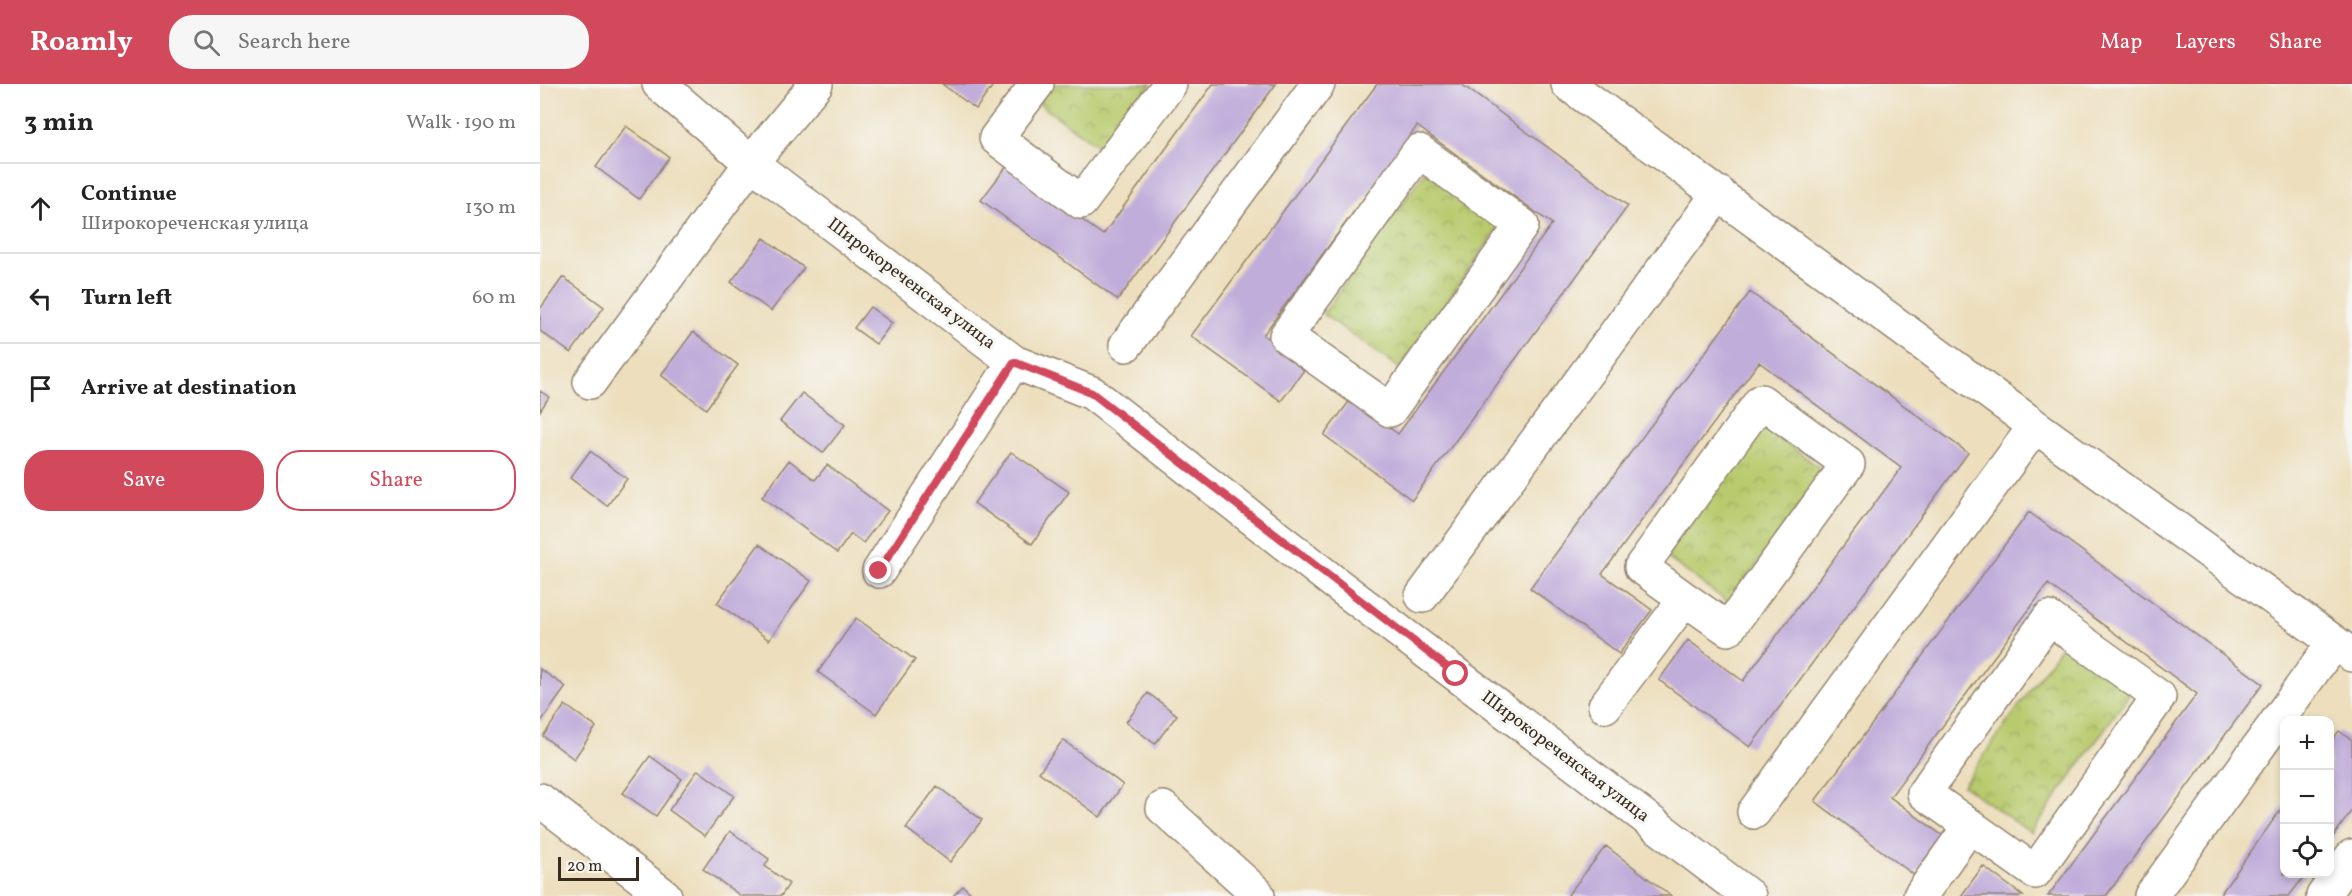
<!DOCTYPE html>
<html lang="en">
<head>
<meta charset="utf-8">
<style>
  :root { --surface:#fff; --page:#f6f6f6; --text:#222; --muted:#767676; --line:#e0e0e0; --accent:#d1495b }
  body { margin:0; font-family:Vollkorn,serif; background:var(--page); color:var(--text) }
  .controls { position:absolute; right:18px; bottom:18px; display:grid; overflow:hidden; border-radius:12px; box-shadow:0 3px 9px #0003 }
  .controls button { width:54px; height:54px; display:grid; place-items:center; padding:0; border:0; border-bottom:2px solid var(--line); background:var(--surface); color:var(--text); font:30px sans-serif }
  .scale { position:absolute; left:18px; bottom:15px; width:81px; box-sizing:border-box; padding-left:6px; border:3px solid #3b2a1e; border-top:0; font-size:16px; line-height:21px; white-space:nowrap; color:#3b2a1e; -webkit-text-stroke:4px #f6f6f2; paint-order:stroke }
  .stop { position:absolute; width:18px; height:18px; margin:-14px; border:4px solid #d1495b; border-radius:50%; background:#fff }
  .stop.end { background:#d1495b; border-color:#fff; box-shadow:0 2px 6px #0008 }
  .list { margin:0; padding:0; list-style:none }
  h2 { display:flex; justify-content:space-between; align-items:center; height:78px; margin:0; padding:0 24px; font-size:26px }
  h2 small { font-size:20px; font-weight:400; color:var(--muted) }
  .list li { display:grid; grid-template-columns:39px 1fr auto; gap:18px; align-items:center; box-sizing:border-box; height:90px; padding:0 24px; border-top:2px solid var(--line) }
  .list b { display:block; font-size:22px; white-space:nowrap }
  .list p { margin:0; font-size:20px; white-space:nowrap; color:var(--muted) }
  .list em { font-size:20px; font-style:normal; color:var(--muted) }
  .actions { display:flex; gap:12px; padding:18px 24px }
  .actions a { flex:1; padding:14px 0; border:2px solid var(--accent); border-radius:24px; text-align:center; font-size:21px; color:var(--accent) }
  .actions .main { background:var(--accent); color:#fff }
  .icon { flex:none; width:33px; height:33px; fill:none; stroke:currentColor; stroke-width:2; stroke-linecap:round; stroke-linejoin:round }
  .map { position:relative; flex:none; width:1812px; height:812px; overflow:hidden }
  header { display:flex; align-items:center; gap:36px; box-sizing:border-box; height:84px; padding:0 30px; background:var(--accent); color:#fff }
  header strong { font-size:28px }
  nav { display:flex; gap:33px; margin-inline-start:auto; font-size:21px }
  .search { width:420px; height:54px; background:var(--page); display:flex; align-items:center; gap:15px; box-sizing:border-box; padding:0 21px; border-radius:24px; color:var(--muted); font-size:22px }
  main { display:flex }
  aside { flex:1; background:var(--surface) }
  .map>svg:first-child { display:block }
  .park { fill:url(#park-crowns); stroke:#7a7a46; stroke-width:1.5 }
  .building { fill:#c1adda }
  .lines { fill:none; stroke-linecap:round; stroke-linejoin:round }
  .minor-casing { stroke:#94846e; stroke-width:36 }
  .minor { stroke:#fff; stroke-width:33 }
  .route { stroke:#d1495b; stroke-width:8 }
  .labels { text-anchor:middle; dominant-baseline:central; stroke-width:6; stroke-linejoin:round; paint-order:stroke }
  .street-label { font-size:18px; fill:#3b2a1e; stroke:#f6f6f2 }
</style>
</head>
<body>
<header>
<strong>Roamly</strong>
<div class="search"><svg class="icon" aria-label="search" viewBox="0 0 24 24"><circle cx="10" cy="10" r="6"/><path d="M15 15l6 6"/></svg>Search here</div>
<nav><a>Map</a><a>Layers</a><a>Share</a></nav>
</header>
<main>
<aside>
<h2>3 min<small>Walk · 190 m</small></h2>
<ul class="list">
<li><svg class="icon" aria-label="ahead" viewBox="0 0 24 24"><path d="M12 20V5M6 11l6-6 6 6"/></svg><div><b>Continue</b><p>Широкореченская улица</p></div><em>130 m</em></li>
<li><svg class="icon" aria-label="left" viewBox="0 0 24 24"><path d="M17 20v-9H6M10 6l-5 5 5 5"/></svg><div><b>Turn left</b></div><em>60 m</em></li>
<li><svg class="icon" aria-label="arrive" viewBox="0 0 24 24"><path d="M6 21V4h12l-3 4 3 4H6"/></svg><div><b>Arrive at destination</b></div></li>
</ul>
<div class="actions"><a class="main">Save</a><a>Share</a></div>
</aside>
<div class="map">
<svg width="1812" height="812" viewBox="0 0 1812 812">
  <defs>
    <pattern id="park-crowns" width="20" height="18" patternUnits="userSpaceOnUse" patternTransform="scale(1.5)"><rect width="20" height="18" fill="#b8ca6d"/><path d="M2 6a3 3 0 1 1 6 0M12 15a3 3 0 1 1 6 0" fill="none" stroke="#97a459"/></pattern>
  </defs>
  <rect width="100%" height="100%" fill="#f6f6f2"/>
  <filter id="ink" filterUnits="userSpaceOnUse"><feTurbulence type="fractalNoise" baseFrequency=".0167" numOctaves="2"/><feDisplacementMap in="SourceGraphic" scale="12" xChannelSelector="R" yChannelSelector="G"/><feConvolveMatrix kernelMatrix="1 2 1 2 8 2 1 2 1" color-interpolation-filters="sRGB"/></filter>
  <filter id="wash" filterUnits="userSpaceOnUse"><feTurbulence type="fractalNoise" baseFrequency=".008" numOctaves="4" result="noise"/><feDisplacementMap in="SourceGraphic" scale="24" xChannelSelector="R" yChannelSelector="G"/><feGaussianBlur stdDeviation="1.35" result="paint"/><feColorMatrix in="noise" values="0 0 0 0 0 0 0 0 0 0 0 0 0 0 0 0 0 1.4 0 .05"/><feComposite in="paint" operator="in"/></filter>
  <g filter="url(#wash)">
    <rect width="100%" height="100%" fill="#eddfbe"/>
    <path class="park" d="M 512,0 L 611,0 L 563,66 L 498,19 Z
      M 885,88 L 960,142 L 859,284 L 783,230 Z
      M 1220,340 L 1284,387 L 1189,519 L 1125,472 Z
      M 1525,557 L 1593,605 L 1491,749 L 1423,701 Z"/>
    <g id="blocks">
      <path class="building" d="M 402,0 L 454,0 L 436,25 Z
        M 673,0 L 736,0 L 578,216 L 441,116 L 467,82 L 563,151 Z
        M 837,0 L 921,0 L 1088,122 L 872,416 L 784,351 L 811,315 L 858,350 L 1012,140 L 877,42 L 723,251 L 767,282 L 741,317 L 651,252 Z
        M 86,42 L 129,73 L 99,115 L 56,83 Z
        M 224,154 L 264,184 L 231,227 L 191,198 Z
        M 23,193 L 64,223 L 31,269 L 0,247 L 0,225 Z
        M 1210,208 L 1428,369 L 1210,663 L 1119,596 L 1148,556 L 1203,597 L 1361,384 L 1219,278 L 1062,490 L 1112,526 L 1079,570 L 990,504 Z
        M 330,223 L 352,239 L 336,260 L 314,244 Z
        M 153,248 L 198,281 L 166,325 L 121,291 Z
        M 0,307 L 9,313 L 0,327 Z
        M 262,309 L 305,341 L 283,369 L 240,337 Z
        M 50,367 L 87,395 L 67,422 L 30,394 Z
        M 471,368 L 529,408 L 492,460 L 434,419 Z
        M 249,376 L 275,396 L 287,381 L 348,427 L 323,459 L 311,450 L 297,469 L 222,413 Z
        M 1489,428 L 1723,600 L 1566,812 L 1508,812 L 1657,610 L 1508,500 L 1350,713 L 1403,752 L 1374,791 L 1275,717 Z
        M 219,460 L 271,497 L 229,556 L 177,519 Z
        M 316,534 L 375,576 L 336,630 L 278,588 Z
        M 0,585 L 26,603 L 0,639 Z
        M 608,609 L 637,631 L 615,660 L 586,638 Z
        M 25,621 L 56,643 L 34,675 L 3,652 Z
        M 1799,647 L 1812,656 L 1812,726 L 1790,757 L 1790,659 Z
        M 523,656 L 583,701 L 560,733 L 499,688 Z
        M 110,672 L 142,695 L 116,732 L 83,709 Z
        M 158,686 L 194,712 L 165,752 L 129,726 Z
        M 397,702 L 442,736 L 410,778 L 366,744 Z
        M 1744,721 L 1744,790 L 1766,790 L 1749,812 L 1679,812 Z
        M 190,747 L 229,775 L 225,782 L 249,800 L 241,812 L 201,812 L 163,785 Z
        M 1066,762 L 1131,812 L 1027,812 Z
        M 1443,782 L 1483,812 L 1421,812 Z
        M 423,802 L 434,812 L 413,812 Z"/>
    </g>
  </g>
  <g filter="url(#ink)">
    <use href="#blocks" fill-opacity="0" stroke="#94846e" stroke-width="1.5"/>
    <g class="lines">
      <g class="minor-casing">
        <path id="minor" d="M 119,0 L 211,79 L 474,278 L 552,309 L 790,495 L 1209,812
          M 497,0 L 456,54 L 541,118 L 630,0
          M 1028,0 L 1495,342 L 1812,571
          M 879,67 L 982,141 L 850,326 L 746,252 Z
          M 586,261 L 778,0
          M 50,298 L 211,79 L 276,0
          M 339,487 L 474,278
          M 882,512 L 1179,109
          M 1509,534 L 1619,613 L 1495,788 L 1384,709 Z
          M 1065,622 L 1145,515 L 1188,545 L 1308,380 L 1221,317 L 1101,483 L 1145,515
          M 0,716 L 125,812
          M 623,724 L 717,809 L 718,812
          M 1214,728 L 1495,342
          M 1380,812 L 1429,743
          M 1611,812 L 1794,558
          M 1783,812 L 1812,772"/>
      </g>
      <use href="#minor" class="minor"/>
    </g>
  </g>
  <g class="lines" filter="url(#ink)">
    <path class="route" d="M 339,487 L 474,278 L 552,309 L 916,590"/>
  </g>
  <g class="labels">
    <g class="street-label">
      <text transform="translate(371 200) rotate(37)">Широкореченская улица</text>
      <text transform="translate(1025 673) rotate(37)">Широкореченская улица</text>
    </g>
  </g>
</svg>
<div class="controls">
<button>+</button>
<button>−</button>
<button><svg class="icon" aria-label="locate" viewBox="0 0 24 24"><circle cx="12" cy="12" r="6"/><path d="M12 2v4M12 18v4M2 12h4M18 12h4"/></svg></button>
</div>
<div class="scale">20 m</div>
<div class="stop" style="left:916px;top:590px"></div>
<div class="stop end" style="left:339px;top:487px"></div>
</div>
</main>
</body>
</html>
